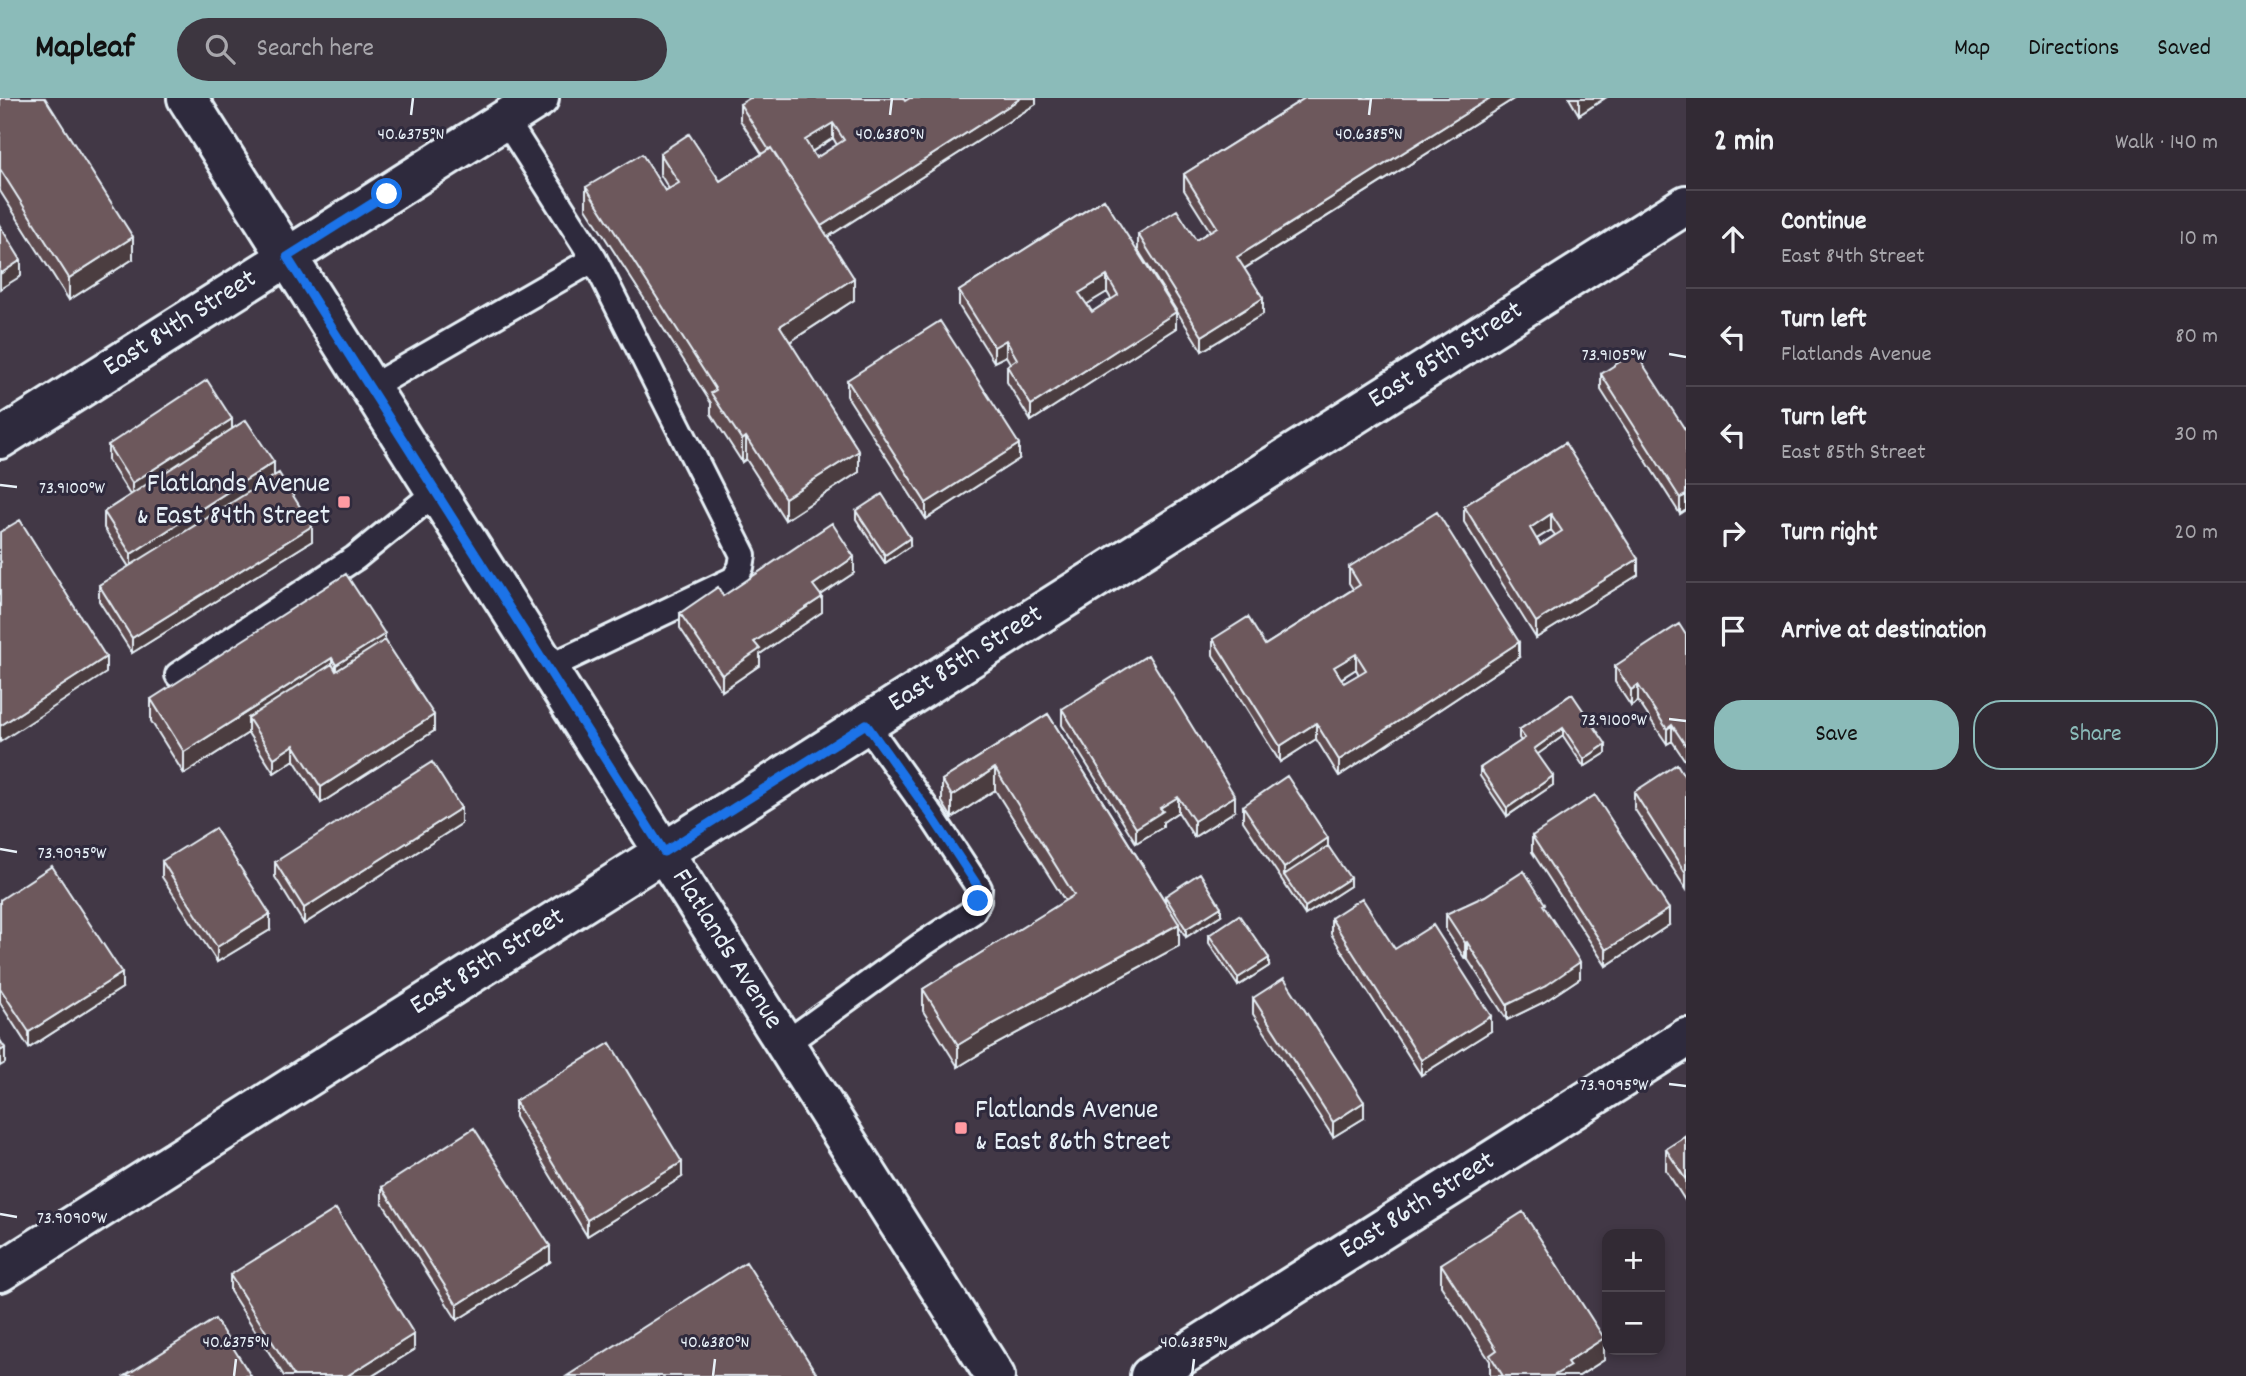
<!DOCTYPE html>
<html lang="en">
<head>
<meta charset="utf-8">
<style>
  :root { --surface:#322a34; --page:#3d3640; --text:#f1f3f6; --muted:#a8a7ac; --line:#4d464f; --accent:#8bbbb9 }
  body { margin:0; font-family:Dekko,sans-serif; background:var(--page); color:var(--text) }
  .controls { position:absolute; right:21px; bottom:21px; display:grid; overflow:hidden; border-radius:14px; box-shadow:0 4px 10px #0003 }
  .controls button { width:63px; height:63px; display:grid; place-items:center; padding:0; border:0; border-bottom:2px solid var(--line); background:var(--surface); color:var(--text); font:35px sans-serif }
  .stop { position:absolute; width:21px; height:21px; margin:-16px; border:5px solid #1a73e8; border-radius:50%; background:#fff }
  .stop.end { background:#1a73e8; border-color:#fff; box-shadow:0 2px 7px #0008 }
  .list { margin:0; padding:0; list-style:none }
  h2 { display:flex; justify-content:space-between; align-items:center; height:91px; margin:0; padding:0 28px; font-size:30px }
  h2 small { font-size:23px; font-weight:400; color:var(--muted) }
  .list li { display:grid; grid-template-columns:46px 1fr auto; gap:21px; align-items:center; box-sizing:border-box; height:98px; padding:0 28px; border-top:2px solid var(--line) }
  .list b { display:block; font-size:26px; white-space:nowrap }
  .list p { margin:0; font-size:23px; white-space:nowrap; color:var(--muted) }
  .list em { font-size:23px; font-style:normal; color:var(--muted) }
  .actions { display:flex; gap:14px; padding:21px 28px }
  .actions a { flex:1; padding:16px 0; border:2px solid var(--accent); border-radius:28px; text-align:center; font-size:24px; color:var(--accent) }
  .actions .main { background:var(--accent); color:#111 }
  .icon { flex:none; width:38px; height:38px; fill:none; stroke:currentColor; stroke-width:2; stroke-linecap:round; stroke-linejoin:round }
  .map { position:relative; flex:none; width:1686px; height:1278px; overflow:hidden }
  header { display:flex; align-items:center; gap:42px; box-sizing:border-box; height:98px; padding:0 35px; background:var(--accent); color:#111 }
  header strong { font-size:33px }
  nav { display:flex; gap:38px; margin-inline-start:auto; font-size:24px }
  .search { width:490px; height:63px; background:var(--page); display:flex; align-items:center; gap:18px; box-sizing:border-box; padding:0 24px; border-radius:38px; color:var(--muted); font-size:26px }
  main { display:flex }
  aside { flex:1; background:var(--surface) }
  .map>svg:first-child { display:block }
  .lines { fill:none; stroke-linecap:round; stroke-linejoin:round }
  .lane-casing { stroke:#e8f1f8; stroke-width:30 }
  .street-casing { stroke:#e8f1f8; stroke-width:44 }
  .secondary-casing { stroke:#e8f1f8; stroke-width:44 }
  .lane { stroke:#2f2a3d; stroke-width:24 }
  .street { stroke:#2f2a3d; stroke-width:38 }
  .secondary { stroke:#2f2a3d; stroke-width:38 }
  .wall { fill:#5e4c4f; stroke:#e8f1f8; stroke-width:2; fill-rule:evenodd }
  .shaded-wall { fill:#4c3e40; stroke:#e8f1f8; stroke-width:2 }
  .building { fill:#6d585c; stroke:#e8f1f8; stroke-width:2; fill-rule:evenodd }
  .route { stroke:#1a73e8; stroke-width:9 }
  .ticks { fill:none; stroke:#e8f1f8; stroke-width:2.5 }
  .poi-dot { fill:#ff9aa2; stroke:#2f2a3d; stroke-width:2.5 }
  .labels { text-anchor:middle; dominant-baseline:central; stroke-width:6; stroke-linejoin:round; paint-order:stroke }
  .street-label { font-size:28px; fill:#e8f1f8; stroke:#2f2a3d }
  .poi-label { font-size:28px; fill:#e8f1f8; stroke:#2f2a3d; text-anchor:end }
  .ticks-label { font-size:18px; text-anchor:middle; fill:#e8f1f8; stroke:#2f2a3d; stroke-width:6; stroke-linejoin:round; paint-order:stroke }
</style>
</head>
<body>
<header>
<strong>Mapleaf</strong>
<div class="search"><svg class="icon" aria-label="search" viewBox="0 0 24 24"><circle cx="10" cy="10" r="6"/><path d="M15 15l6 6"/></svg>Search here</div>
<nav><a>Map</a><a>Directions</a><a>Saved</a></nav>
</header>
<main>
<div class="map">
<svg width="1686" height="1278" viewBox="0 0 1686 1278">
  <rect width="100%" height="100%" fill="#423846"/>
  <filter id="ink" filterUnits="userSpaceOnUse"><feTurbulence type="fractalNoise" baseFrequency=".0143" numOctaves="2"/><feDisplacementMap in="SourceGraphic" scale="14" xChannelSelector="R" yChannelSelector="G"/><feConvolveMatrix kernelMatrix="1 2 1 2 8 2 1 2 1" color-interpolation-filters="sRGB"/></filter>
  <g filter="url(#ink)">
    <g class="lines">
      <g class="lane-casing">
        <path id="lane" d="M 505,21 L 594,161 L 743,457 L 741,469 L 734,481 L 547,570
          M 370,290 L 594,161
          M 178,577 L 355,460 L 436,394
          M 785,946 L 923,846 L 972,814 L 978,803 L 979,790 L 933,720 L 866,626"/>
      </g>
      <g class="street-casing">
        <g id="street">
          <path id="s1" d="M 0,341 L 539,0"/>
          <path id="s2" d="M 0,1174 L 1686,107"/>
          <path id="s3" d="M 1150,1278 L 1686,940"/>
        </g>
      </g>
      <g class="secondary-casing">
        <g id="secondary">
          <path id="s4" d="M 187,0 L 995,1278"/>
        </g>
      </g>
      <use href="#lane" class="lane"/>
      <use href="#street" class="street"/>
      <use href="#secondary" class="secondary"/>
    </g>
    <path class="wall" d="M 0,0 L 133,161 L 69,202 L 0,93 Z
      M 1036,0 L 1036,6 L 828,139 L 854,202 L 790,244 L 859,374 L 785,422 L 746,361 L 742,364 L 711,316 L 711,305 L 586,110 L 586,89 L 665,93 L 669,91 L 660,76 L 660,55 L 720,83 L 762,56 L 740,22 L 740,6 ZM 833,40 L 837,47 L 816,60 L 812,54 Z
      M 1305,0 L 1515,0 L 1244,171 L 1263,216 L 1202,253 L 1138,152 L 1138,136 L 1196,142 L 1210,133 L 1184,92 L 1184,76 Z
      M 1569,0 L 1605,0 L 1579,17 Z
      M 1104,101 L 1176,230 L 1031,323 L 1007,284 L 1007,268 L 1010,265 L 1006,258 L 994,264 L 959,208 L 959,193 ZM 1107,194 L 1111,201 L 1092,214 L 1087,206 Z
      M 1601,276 L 1686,333 L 1686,412 L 1680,416 L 1601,292 Z
      M 847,282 L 1019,361 L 926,421 L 847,298 Z
      M 232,331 L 274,378 L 312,443 L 132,555 L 99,503 L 99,487 L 129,469 L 104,430 L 104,414 L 130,397 L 108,362 L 108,347 Z
      M 1565,345 L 1638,477 L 1536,540 L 1464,424 L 1464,408 ZM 1551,432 L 1555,437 L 1540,447 L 1537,441 Z
      M 856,413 L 910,448 L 885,465 L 856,421 Z
      M 1349,469 L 1519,559 L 1339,678 L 1316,641 L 1280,664 L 1213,557 L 1213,541 L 1265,547 L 1353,491 L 1349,485 ZM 1356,571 L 1359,577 L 1344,585 L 1341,581 Z
      M 854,475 L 821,497 L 822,514 L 760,556 L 760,567 L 722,593 L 680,530 L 680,515 L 723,498 Z
      M 1686,537 L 1686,664 L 1672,643 L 1667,646 L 1638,603 L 1631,608 L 1615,584 L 1615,568 Z
      M 385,542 L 434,633 L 321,705 L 294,662 L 274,675 L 248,635 L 184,676 L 151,623 L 151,601 Z
      M 1572,596 L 1606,655 L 1584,669 L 1563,638 L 1537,656 L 1553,687 L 1507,718 L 1480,678 L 1480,670 L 1521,643 L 1519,640 L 1519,632 Z
      M 1062,611 L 1235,713 L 1194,739 L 1178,714 L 1163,724 L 1163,729 L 1136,745 L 1062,627 Z
      M 1048,616 L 1165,803 L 1165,798 L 1221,817 L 1186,839 L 1179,828 L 1179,848 L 991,949 L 958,969 L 923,913 L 923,891 L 1065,803 L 995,692 L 952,720 L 942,704 L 942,682 Z
      M 1686,681 L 1686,791 L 1634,710 L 1634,694 Z
      M 1243,708 L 1328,748 L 1350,788 L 1305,817 L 1243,723 Z
      M 461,726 L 304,826 L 275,779 L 275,764 Z
      M 1532,738 L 1669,827 L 1606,868 L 1532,754 Z
      M 162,763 L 270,832 L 217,864 L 162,779 Z
      M 0,802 L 122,890 L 29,950 L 0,905 Z
      M 1545,811 L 1580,880 L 1544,904 L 1507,922 L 1467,860 L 1465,861 L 1446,832 L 1446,816 Z
      M 1331,820 L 1395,851 L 1491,933 L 1421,977 L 1331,836 Z
      M 1209,837 L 1269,868 L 1238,888 L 1209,845 Z
      M 1253,900 L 1364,1020 L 1333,1039 L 1253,916 Z
      M 515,1003 L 682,1079 L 587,1138 L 515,1019 Z
      M 1686,1038 L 1686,1104 L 1666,1072 L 1666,1051 Z
      M 382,1089 L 550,1164 L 457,1222 L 382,1104 Z
      M 1441,1166 L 1604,1262 L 1579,1278 L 1490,1278 L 1490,1263 L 1441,1188 Z
      M 230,1177 L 414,1252 L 372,1278 L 284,1278 L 230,1193 Z"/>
    <path class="shaded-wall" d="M 1021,0 L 1036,0 L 1036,6 L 818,145 L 818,130 Z
      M 1490,0 L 1515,0 L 1237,175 L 1237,159 Z
      M 1580,0 L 1605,0 L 1579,17 L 1579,1 Z
      M 833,25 L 833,40 L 805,58 L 805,42 Z
      M 133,139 L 133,161 L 69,202 L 69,180 Z
      M 21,162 L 21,178 L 0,191 L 0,176 Z
      M 1107,178 L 1107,194 L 1079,211 L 1079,195 Z
      M 854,180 L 854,202 L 780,250 L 780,228 Z
      M 1263,200 L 1263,216 L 1202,253 L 1202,238 Z
      M 1176,214 L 1176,230 L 1031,323 L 1031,307 Z
      M 1006,242 L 1006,258 L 994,264 L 994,249 Z
      M 232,321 L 232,337 L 132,401 L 132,385 Z
      M 746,339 L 746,361 L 742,364 L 742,342 Z
      M 1019,346 L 1019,361 L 926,421 L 926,405 Z
      M 859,353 L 859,374 L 785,422 L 785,400 Z
      M 274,364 L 274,380 L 131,471 L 131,456 Z
      M 1686,397 L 1686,412 L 1680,416 L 1680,400 Z
      M 1551,416 L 1551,432 L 1530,445 L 1530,430 Z
      M 312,428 L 312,443 L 132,555 L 132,540 Z
      M 910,440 L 910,448 L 885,465 L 885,457 Z
      M 854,459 L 854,475 L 813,502 L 813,487 Z
      M 1638,461 L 1638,477 L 1536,540 L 1536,524 Z
      M 822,499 L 822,514 L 760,556 L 760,567 L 722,593 L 722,577 L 754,544 Z
      M 385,536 L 385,557 L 336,588 L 336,567 Z
      M 1519,544 L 1519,559 L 1339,678 L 1339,662 Z
      M 1356,556 L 1356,571 L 1334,585 L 1334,569 Z
      M 106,559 L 106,575 L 0,644 L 0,628 Z
      M 332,560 L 332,582 L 248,620 L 248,635 L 184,676 L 184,654 Z
      M 1638,587 L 1638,603 L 1631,608 L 1631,592 Z
      M 434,617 L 434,633 L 321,705 L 321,689 Z
      M 1316,625 L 1316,641 L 1280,664 L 1280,648 Z
      M 1672,627 L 1672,643 L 1667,646 L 1667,631 Z
      M 1563,630 L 1563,638 L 1534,659 L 1534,651 Z
      M 1606,646 L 1606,655 L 1584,669 L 1584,661 Z
      M 294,647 L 294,662 L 274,675 L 274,660 Z
      M 995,670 L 995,692 L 952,720 L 952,698 Z
      M 1553,678 L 1553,687 L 1507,718 L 1507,710 Z
      M 1235,698 L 1235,713 L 1194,739 L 1194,723 Z
      M 1178,699 L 1178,714 L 1163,724 L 1163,729 L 1136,745 L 1136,730 L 1160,710 Z
      M 461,710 L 461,726 L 304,826 L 304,810 Z
      M 1328,740 L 1328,756 L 1284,777 L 1284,770 Z
      M 1350,780 L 1350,788 L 1305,817 L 1305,809 Z
      M 1221,809 L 1221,817 L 1186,839 L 1186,831 Z
      M 1669,811 L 1669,827 L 1606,868 L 1606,852 Z
      M 270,816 L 270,832 L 217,864 L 217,849 Z
      M 1179,826 L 1179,848 L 991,949 L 958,969 L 958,947 L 991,927 Z
      M 1467,844 L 1467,860 L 1465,861 L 1465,845 Z
      M 1269,860 L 1269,868 L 1238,888 L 1238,880 Z
      M 1580,864 L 1580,880 L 1544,904 L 1507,922 L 1507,907 Z
      M 122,875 L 122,890 L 29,950 L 29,934 Z
      M 1491,918 L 1491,933 L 1421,977 L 1421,962 Z
      M 5,950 L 5,965 L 0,968 L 0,953 Z
      M 1364,1004 L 1364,1020 L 1333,1039 L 1333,1024 Z
      M 682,1064 L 682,1079 L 587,1138 L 587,1122 Z
      M 550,1148 L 550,1164 L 457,1222 L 457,1207 Z
      M 414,1236 L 414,1252 L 372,1278 L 347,1278 Z
      M 1604,1240 L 1604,1262 L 1579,1278 L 1553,1278 L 1567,1264 Z"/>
    <path class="building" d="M 0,0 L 45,0 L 133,139 L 69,180 L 0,71 Z
      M 750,0 L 903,0 L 905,3 L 910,0 L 1021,0 L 821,128 L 771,50 L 769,52 L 740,6 ZM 833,25 L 844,42 L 816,60 L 805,42 Z
      M 1305,0 L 1490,0 L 1237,159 L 1263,200 L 1202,238 L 1138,136 L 1177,112 L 1196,142 L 1217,129 L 1184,76 Z
      M 689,36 L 720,83 L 771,50 L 854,180 L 780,228 L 859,353 L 785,400 L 746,339 L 742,342 L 711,295 L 716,292 L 586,89 L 642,56 L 665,93 L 679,85 L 660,55 Z
      M 1104,101 L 1176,214 L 1031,307 L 1007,268 L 1017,261 L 1006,242 L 994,249 L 959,193 ZM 1107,178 L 1118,197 L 1092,214 L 1079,195 Z
      M 0,128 L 21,162 L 0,176 Z
      M 940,223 L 1019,346 L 926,405 L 847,282 Z
      M 1635,254 L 1686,333 L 1686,397 L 1680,400 L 1601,276 Z
      M 207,282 L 232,321 L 132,385 L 108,347 Z
      M 246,322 L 274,364 L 131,456 L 104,414 Z
      M 1565,345 L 1638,461 L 1536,524 L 1464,408 ZM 1551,416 L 1562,433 L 1540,447 L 1530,430 Z
      M 279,375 L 312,428 L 132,540 L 99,487 Z
      M 882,396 L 910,440 L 885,457 L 856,413 Z
      M 1437,414 L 1519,544 L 1339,662 L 1316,625 L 1280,648 L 1213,541 L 1248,519 L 1265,547 L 1360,487 L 1349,469 ZM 1356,556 L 1366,572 L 1344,585 L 1334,569 Z
      M 20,422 L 106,559 L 0,628 L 0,465 L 1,464 L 0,462 L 0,434 Z
      M 832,425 L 854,459 L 813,487 L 822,499 L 754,544 L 760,551 L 722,577 L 680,515 L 718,489 L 723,498 Z
      M 346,476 L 385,536 L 336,567 L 332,560 L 184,654 L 151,601 Z
      M 1679,526 L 1686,537 L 1686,648 L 1672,627 L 1667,631 L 1638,587 L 1631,592 L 1615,568 Z
      M 385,542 L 434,617 L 321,689 L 294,647 L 274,660 L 248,620 L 332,566 L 336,573 Z
      M 1148,557 L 1235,698 L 1194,723 L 1178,699 L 1160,710 L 1163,713 L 1136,730 L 1062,611 Z
      M 1572,596 L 1606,646 L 1584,661 L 1563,630 L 1534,651 L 1553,678 L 1507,710 L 1480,670 L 1525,640 L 1519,632 Z
      M 1048,616 L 1179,826 L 991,927 L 958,947 L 923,891 L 1074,797 L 995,670 L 952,698 L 942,682 Z
      M 432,664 L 461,710 L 304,810 L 275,764 Z
      M 1677,666 L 1686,681 L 1686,776 L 1634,694 Z
      M 1287,678 L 1328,740 L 1284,770 L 1243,708 Z
      M 1595,697 L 1669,811 L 1606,852 L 1532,738 Z
      M 215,730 L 270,816 L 217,849 L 162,763 Z
      M 1328,748 L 1350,780 L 1305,809 L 1284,777 Z
      M 52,768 L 122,875 L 29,934 L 0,890 L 0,802 Z
      M 1524,773 L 1545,806 L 1543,807 L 1580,864 L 1544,889 L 1507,907 L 1467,844 L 1465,845 L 1446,816 L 1485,798 Z
      M 1200,775 L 1221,809 L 1186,831 L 1165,798 Z
      M 1362,800 L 1395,851 L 1433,827 L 1491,918 L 1421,962 L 1331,820 Z
      M 1239,817 L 1269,860 L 1238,880 L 1209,837 Z
      M 1284,880 L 1364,1004 L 1333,1024 L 1253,900 Z
      M 0,942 L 5,950 L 0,953 Z
      M 610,945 L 682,1064 L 587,1122 L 515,1003 Z
      M 474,1030 L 550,1148 L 457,1207 L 382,1089 Z
      M 1686,1038 L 1686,1082 L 1666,1051 Z
      M 336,1111 L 414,1236 L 347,1278 L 294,1278 L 230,1177 Z
      M 1523,1114 L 1604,1240 L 1567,1264 L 1570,1268 L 1553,1278 L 1503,1278 L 1490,1257 L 1497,1252 L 1441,1166 Z
      M 746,1164 L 818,1278 L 567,1278 Z
      M 215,1221 L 251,1278 L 125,1278 Z"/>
  </g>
  <g class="lines" filter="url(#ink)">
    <path class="route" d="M 387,96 L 287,159 L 664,754 L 866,626 L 933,720 L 979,790 L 978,803"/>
  </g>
  <path class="ticks" d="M 411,17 L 413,0M 890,17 L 892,0M 1369,17 L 1371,0M 1669,256 L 1686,259M 0,387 L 17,389M 1669,621 L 1686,623M 0,751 L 17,754M 1669,986 L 1686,988M 0,1116 L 17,1119M 234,1278 L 236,1261M 713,1278 L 715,1261M 1192,1278 L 1194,1261"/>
  <g class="poi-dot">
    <rect x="337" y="397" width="14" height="14" rx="3.5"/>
    <rect x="954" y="1023" width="14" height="14" rx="3.5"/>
  </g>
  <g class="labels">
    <g class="street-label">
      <text stroke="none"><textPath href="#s1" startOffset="214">East 84th Street</textPath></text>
      <text stroke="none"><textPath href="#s2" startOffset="1712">East 85th Street</textPath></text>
      <text stroke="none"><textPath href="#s2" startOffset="1144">East 85th Street</textPath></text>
      <text stroke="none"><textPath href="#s4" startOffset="1008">Flatlands Avenue</textPath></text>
      <text stroke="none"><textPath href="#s2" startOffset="578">East 85th Street</textPath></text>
      <text stroke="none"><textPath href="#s3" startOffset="317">East 86th Street</textPath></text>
    </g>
    <g class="poi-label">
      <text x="330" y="388">Flatlands Avenue<tspan x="330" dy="32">&amp; East 84th Street</tspan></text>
      <text x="975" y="1014" text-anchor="start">Flatlands Avenue<tspan x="975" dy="32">&amp; East 86th Street</tspan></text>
    </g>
  </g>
  <g class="ticks-label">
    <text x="411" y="41">40.6375°N</text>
    <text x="890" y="41">40.6380°N</text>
    <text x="1369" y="41">40.6385°N</text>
    <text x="1614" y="262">73.9105°W</text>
    <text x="72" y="395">73.9100°W</text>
    <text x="1614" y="627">73.9100°W</text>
    <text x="72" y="760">73.9095°W</text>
    <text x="1614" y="992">73.9095°W</text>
    <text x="72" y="1125">73.9090°W</text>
    <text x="236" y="1249">40.6375°N</text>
    <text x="715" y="1249">40.6380°N</text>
    <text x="1194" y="1249">40.6385°N</text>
  </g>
</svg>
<div class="controls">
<button>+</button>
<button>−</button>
</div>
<div class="stop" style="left:387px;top:96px"></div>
<div class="stop end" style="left:978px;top:803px"></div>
</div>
<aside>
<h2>2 min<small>Walk · 140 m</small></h2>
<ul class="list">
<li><svg class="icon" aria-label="ahead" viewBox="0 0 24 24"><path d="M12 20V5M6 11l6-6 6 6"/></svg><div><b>Continue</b><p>East 84th Street</p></div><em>10 m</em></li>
<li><svg class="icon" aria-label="left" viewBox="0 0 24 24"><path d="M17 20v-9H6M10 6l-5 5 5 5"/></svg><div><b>Turn left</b><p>Flatlands Avenue</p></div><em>80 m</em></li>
<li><svg class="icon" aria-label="left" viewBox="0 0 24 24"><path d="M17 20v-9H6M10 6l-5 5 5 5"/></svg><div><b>Turn left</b><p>East 85th Street</p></div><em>30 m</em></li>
<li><svg class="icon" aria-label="right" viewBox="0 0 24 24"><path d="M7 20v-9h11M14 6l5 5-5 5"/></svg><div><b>Turn right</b></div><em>20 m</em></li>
<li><svg class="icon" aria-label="arrive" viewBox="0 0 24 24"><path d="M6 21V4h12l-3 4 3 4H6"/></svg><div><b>Arrive at destination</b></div></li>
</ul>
<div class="actions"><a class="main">Save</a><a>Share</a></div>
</aside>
</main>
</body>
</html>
